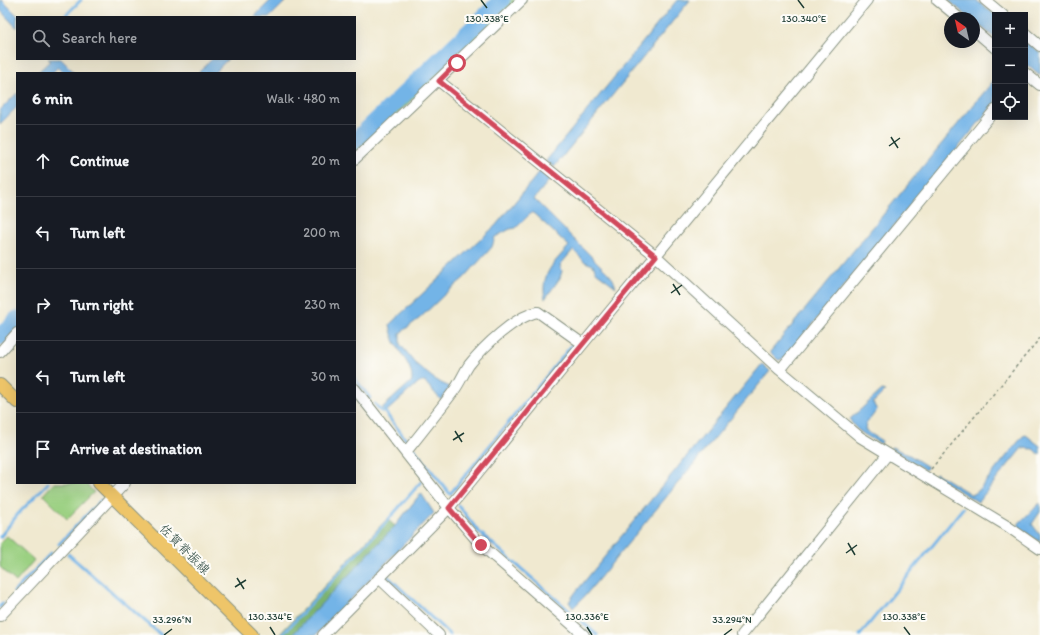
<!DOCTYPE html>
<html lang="en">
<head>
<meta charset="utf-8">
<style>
  :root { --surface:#171b24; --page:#242831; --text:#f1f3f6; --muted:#9ea1a6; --line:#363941 }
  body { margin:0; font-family:Itim,"Klee One",sans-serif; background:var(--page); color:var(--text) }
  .controls { position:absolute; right:12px; top:12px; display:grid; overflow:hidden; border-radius:0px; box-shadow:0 4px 16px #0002 }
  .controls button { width:36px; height:36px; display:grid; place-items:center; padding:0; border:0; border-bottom:1px solid var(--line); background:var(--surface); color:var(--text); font:20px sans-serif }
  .compass { position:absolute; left:944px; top:12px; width:36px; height:36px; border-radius:50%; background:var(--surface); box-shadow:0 4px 16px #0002; rotate:326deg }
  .stop { position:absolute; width:12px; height:12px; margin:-9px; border:3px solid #d1495b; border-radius:50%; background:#fff }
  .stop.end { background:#d1495b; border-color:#fff; box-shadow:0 1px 4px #0008 }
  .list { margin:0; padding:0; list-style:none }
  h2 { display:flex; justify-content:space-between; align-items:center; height:52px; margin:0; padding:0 16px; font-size:17px }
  h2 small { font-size:13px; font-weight:400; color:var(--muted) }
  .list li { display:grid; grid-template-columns:26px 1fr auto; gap:12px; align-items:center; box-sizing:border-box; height:72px; padding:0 16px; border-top:1px solid var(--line) }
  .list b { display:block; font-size:15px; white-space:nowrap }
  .list em { font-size:13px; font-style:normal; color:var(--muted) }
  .icon { flex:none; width:22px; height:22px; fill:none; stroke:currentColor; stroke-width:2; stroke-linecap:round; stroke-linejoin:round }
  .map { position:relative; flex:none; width:1040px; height:635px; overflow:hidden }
  .search { position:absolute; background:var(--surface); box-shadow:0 4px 16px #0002; left:16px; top:16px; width:340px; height:44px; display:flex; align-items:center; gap:10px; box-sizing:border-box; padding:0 14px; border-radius:0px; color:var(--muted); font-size:15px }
  .panel { position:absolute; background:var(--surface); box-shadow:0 4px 16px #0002; left:16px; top:72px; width:340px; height:412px; border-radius:0px }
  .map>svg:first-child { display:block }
  .green { fill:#9bd082; stroke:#5d865b }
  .forest { fill:#7cb270; stroke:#4e7852 }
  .water { fill:#73b4e7; stroke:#49788e }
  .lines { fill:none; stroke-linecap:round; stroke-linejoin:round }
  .stream { stroke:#73b4e7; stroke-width:3 }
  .river { stroke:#73b4e7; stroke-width:17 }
  .minor-casing { stroke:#889382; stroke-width:12 }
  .major-casing { stroke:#889382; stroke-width:14 }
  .path { stroke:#889382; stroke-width:1.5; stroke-dasharray:3 3; stroke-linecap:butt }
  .minor { stroke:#fff; stroke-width:10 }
  .major { stroke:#eec569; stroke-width:12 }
  .route { stroke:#d1495b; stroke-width:5 }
  .ticks { fill:none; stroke:#1f3d34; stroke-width:1.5 }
  .labels { text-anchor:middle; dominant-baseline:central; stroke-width:4; stroke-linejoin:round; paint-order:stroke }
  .street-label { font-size:13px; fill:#1f3d34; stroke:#fdfcf7 }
  .ticks-label { font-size:10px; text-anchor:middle; fill:#1f3d34; stroke:#fdfcf7; stroke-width:4; stroke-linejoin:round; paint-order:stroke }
</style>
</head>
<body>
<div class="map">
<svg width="1040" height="635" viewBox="0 0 1040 635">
  <rect width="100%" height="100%" fill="#fdfcf7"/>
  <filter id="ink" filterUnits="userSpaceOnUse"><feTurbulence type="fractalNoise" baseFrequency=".025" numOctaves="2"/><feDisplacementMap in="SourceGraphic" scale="8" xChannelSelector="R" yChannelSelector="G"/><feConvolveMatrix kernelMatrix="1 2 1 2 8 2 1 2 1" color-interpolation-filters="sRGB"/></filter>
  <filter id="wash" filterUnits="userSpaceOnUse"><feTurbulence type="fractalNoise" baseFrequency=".012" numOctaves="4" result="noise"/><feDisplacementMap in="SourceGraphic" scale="16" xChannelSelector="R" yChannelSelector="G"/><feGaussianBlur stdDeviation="0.9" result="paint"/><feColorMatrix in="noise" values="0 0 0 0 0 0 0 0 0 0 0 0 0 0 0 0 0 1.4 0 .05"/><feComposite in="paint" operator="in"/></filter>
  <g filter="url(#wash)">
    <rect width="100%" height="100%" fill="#f0e9d0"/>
    <path class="green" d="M 509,0 L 517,0 L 355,154 L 355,147 Z
      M 54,483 L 85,483 L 94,492 L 67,519 L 43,495 Z
      M 7,536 L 34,560 L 16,582 L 0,567 L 0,543 Z"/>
    <path class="forest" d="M 387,519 L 395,526 L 292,635 L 279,635 Z"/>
    <path class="water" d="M 0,0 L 2,0 L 19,17 L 17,17 L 17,28 L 0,10 Z
      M 271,0 L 287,0 L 270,17 L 254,17 Z
      M 677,0 L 690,0 L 554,167 L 546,161 Z
      M 948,0 L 976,0 L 995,15 L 995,38 L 974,21 L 974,18 L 970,18 Z
      M 1025,40 L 1040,53 L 1040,76 L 1025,63 Z
      M 48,59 L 61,59 L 75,73 L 63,73 L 58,67 L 52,73 L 37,73 L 50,61 Z
      M 212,59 L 228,59 L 214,73 L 198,73 Z
      M 995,79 L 995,103 L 784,359 L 778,360 L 770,352 Z
      M 17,93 L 17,107 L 0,124 L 0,110 Z
      M 541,170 L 551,178 L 534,199 L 608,273 L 613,279 L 616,287 L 596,272 L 593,265 L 585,262 L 573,250 L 560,265 L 562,271 L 560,278 L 545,299 C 540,274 554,263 569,246 L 532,212 L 516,228 L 510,229 L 495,237 L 492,247 L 464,278 L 446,293 L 420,318 L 400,333 L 400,344 L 417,365 L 437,381 L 450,387 L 441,400 L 425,382 L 419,382 L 387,411 L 384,411 L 382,408 L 412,381 C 413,367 403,358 397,346 C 393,339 391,332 390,324 L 496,225 Z
      M 762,364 L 770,371 L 584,597 L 573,608 L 569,602 L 575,593 Z
      M 882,390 L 885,391 L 873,403 L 877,410 L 866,424 L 865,430 L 882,441 L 881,444 C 871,438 853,430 850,419 Z
      M 1026,435 L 1040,446 L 1040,455 L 1033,449 L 1022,448 L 978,502 L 934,476 L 936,473 L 972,495 L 977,492 L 1023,436 Z
      M 892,447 L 911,456 L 928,467 L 925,470 L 890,448 Z
      M 421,493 L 434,513 L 316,635 L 292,635 L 395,526 Z
      M 1040,503 L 1040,512 L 1032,524 L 1040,535 L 1040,542 L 1019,528 L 1019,523 Z"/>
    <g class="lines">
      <path class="stream" d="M 64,17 L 81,0
        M 355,379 L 370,398
        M 375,404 L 381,411 L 384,411 L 408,442
        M 414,449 L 450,494 L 572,345
        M 459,506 L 478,531 L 597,635
        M 0,537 L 18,514 L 48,483
        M 59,544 L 101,500
        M 68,554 L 161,635
        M 380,569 L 450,635
        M 14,592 L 51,553
        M 0,607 L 3,603
        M 282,635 L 388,520 L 421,482
        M 860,635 L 963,508"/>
      <path class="river" d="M 355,141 L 502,0
        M 0,337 L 17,319"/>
    </g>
  </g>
  <g filter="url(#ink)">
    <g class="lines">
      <g class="minor-casing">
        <path id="minor" d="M 937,0 L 959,18
          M 985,0 L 1003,15
          M 974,30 L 995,48
          M 1025,33 L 1040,46
          M 1025,73 L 1040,85
          M 439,81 L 656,256 L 780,370 L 860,437 L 1007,526 L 1040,549
          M 355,159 L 522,0
          M 0,352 L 17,333
          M 780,370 L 995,110
          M 355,389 L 449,508 L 481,545 L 584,635
          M 406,452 C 422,432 438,412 453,392 C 460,383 463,374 469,365 C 483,347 515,316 538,312 L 583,344
          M 379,578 L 439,635
          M 0,616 L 125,483
          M 323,635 L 449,508 L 583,344 L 867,0
          M 742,635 L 887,455"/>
      </g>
      <g class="major-casing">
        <path id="major" d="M 0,385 L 17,402
          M 99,483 L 252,635"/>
      </g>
      <path class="path" d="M 931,469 L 1040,338"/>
      <use href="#minor" class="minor"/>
      <use href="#major" class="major"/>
    </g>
  </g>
  <g class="lines" filter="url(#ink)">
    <path class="route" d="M 457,63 L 439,81 L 656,256 L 583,344 L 449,508 L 481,545"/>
  </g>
  <path class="ticks" d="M 481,0 L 487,8M 798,0 L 804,8M 891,137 L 898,148M 889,146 L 900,138M 673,284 L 680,295M 671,293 L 682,285M 455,431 L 462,442M 453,440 L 464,433M 848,543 L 855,555M 846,553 L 857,545M 237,578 L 244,589M 235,587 L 246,580M 270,627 L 275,635M 587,627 L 592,635M 904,627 L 910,635M 164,635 L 172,629M 724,635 L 732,629"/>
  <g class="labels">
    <g class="street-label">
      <text transform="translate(185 549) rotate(45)">佐賀脊振線</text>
    </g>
  </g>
  <g class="ticks-label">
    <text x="487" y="22">130.338°E</text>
    <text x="804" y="22">130.340°E</text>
    <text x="270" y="620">130.334°E</text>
    <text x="587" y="620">130.336°E</text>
    <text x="904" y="620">130.338°E</text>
    <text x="172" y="623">33.296°N</text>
    <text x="732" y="623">33.294°N</text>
  </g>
</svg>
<div class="controls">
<button>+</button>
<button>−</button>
<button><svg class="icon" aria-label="locate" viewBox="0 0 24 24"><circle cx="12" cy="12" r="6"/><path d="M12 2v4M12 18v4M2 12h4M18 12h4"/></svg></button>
</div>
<svg class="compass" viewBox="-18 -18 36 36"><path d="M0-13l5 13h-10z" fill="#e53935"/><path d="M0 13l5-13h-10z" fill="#9ea1a6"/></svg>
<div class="stop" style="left:457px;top:63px"></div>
<div class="stop end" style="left:481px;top:545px"></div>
<div class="search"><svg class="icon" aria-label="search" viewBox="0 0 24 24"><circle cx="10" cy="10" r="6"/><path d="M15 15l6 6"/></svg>Search here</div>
<section class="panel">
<h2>6 min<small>Walk · 480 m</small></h2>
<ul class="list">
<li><svg class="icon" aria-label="ahead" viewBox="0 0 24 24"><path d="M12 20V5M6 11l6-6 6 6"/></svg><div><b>Continue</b></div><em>20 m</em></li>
<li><svg class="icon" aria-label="left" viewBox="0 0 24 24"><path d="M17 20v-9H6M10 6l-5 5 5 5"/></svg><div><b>Turn left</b></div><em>200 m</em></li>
<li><svg class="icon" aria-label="right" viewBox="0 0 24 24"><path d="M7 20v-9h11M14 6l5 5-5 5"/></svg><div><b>Turn right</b></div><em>230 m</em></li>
<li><svg class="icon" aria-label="left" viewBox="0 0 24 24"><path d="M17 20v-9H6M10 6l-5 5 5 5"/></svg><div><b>Turn left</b></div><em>30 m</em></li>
<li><svg class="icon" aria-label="arrive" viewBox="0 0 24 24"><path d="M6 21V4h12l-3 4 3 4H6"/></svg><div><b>Arrive at destination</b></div></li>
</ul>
</section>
</div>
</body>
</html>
